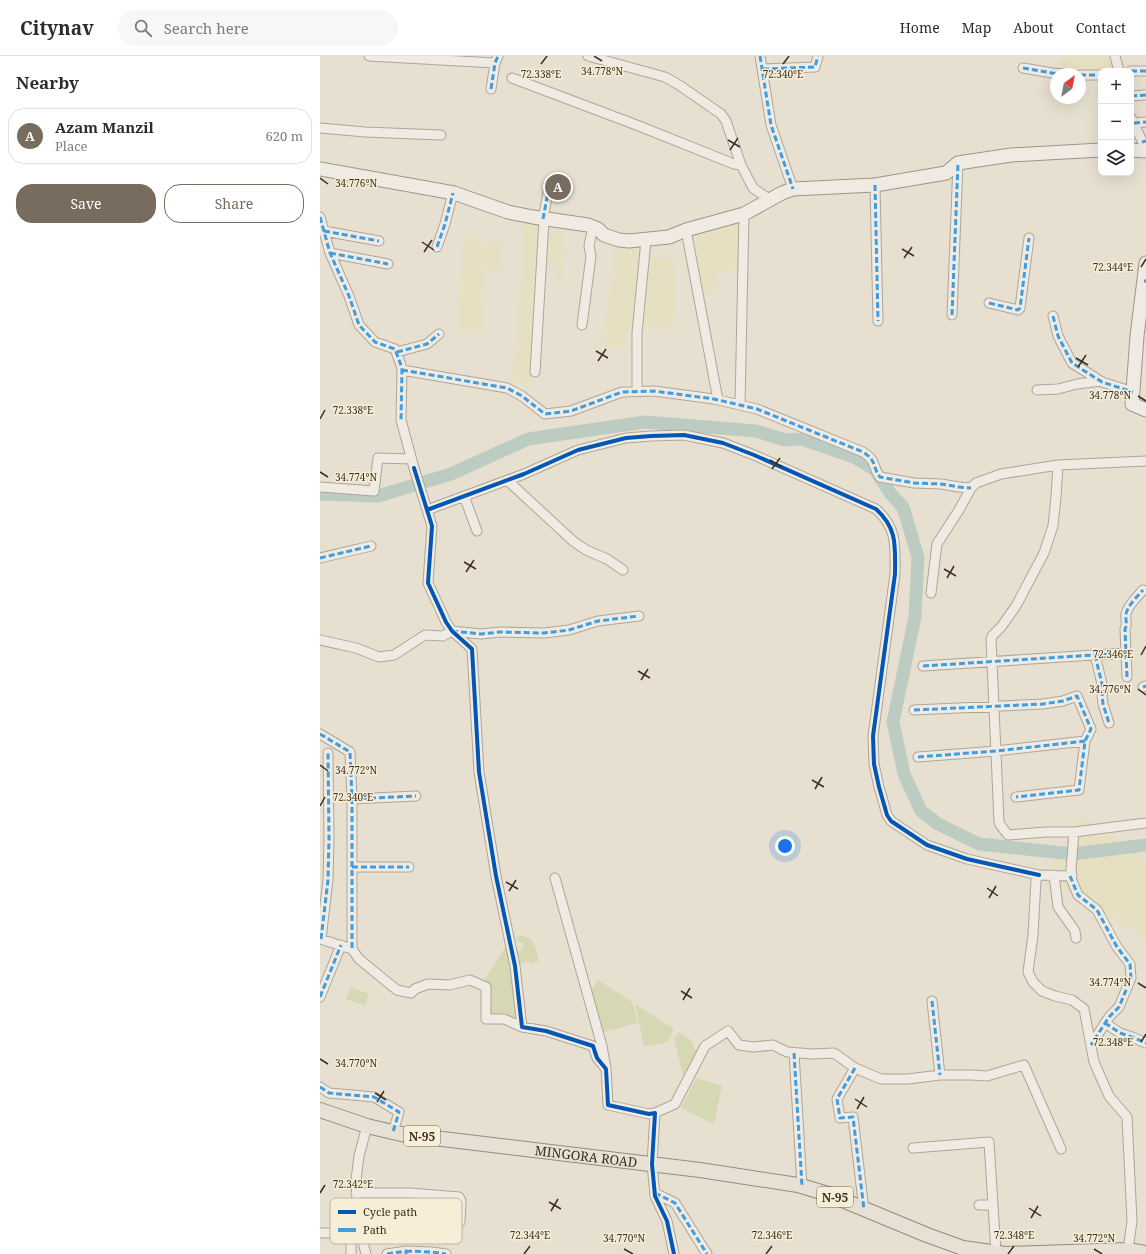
<!DOCTYPE html>
<html lang="en">
<head>
<meta charset="utf-8">
<style>
  :root { --surface:#fff; --page:#f7f7f7; --text:#2b2b33; --muted:#7c7c81; --line:#e1e1e2; --accent:#786c5e }
  body { margin:0; font-family:"Noto Serif",serif; background:var(--page); color:var(--text) }
  .controls { position:absolute; right:12px; top:12px; display:grid; overflow:hidden; border-radius:8px; box-shadow:0 4px 16px #0002 }
  .controls button { width:36px; height:36px; display:grid; place-items:center; padding:0; border:0; border-bottom:1px solid var(--line); background:var(--surface); color:var(--text); font:20px sans-serif }
  .compass { position:absolute; left:730px; top:12px; width:36px; height:36px; border-radius:50%; background:var(--surface); box-shadow:0 4px 16px #0002; rotate:32deg }
  .you { position:absolute; left:465px; top:790px; width:14px; height:14px; margin:-10px; border:3px solid #fff; border-radius:50%; background:#1a73e8; box-shadow:0 0 0 6px #1a73e833 }
  .badge { display:grid; place-items:center; width:26px; height:26px; border-radius:50%; background:var(--accent); color:#fff; font-size:13px; font-weight:700 }
  .pin { position:absolute; translate:-50% -50%; border:2px solid #fff; box-shadow:0 1px 4px #0006 }
  .list { margin:0; padding:0; list-style:none }
  h2 { display:flex; justify-content:space-between; align-items:center; height:52px; margin:0; padding:0 16px; font-size:17px }
  h2 small { font-size:13px; font-weight:400; color:var(--muted) }
  .list li { display:grid; grid-template-columns:26px 1fr auto; gap:12px; align-items:center; box-sizing:border-box; height:56px; margin:0 8px 8px; padding:0 8px; border:1px solid var(--line); border-radius:16px }
  .list b { display:block; font-size:15px; white-space:nowrap }
  .list p { margin:0; font-size:13px; white-space:nowrap; color:var(--muted) }
  .list em { font-size:13px; font-style:normal; color:var(--muted) }
  .actions { display:flex; gap:8px; padding:12px 16px }
  .actions a { flex:1; padding:9px 0; border:1px solid var(--accent); border-radius:16px; text-align:center; font-size:14px; color:var(--accent) }
  .actions .main { background:var(--accent); color:#fff }
  .icon { flex:none; width:22px; height:22px; fill:none; stroke:currentColor; stroke-width:2; stroke-linecap:round; stroke-linejoin:round }
  .map { position:relative; flex:none; width:826px; height:1198px; overflow:hidden }
  header { display:flex; align-items:center; gap:24px; box-sizing:border-box; height:56px; padding:0 20px; background:var(--surface); border-bottom:1px solid var(--line) }
  header strong { font-size:19px }
  nav { display:flex; gap:22px; margin-inline-start:auto; font-size:14px }
  .search { width:280px; height:36px; background:var(--page); display:flex; align-items:center; gap:10px; box-sizing:border-box; padding:0 14px; border-radius:22px; color:var(--muted); font-size:15px }
  main { display:flex }
  aside { flex:1; background:var(--surface) }
  .map>svg:first-child { display:block }
  .farmland { fill:#e6dfc2 }
  .green { fill:#d6d7b3 }
  .lines { fill:none; stroke-linecap:round; stroke-linejoin:round }
  .river { stroke:#bcccc2; stroke-width:13 }
  .street-casing { stroke:#ada599; stroke-width:11 }
  .secondary-casing { stroke:#9c958a; stroke-width:15 }
  .primary-casing { stroke:#928b80; stroke-width:16 }
  .street { stroke:#efebe3; stroke-width:9 }
  .secondary { stroke:#efebe3; stroke-width:13 }
  .primary { stroke:#e6e1d4; stroke-width:14 }
  .quiet { stroke:#3f9de0; stroke-width:3; stroke-dasharray:6 3; stroke-linecap:butt }
  .cycleway-casing { stroke:#f7eed8; stroke-width:6 }
  .cycleway { stroke:#0057b8; stroke-width:4 }
  .ticks { fill:none; stroke:#3d2e20; stroke-width:1.5 }
  .labels { text-anchor:middle; dominant-baseline:central; stroke-width:3; stroke-linejoin:round; paint-order:stroke }
  .shield { fill:#f7eed8; stroke:#756857; stroke-width:1 }
  .shield-label { font-size:12px; font-weight:bold; fill:#3d2e20 }
  .street-label { font-size:13px; fill:#3d2e20; stroke:#f7eed8 }
  .key { fill:#f7eed8; stroke:#bfb4a1; stroke-width:1 }
  .key-label { font-size:11px; fill:#3d2e20 }
  .ticks-label { font-size:10px; text-anchor:middle; fill:#3d2e20; stroke:#f7eed8; stroke-width:3; stroke-linejoin:round; paint-order:stroke }
</style>
</head>
<body>
<header>
<strong>Citynav</strong>
<div class="search"><svg class="icon" aria-label="search" viewBox="0 0 24 24"><circle cx="10" cy="10" r="6"/><path d="M15 15l6 6"/></svg>Search here</div>
<nav><a>Home</a><a>Map</a><a>About</a><a>Contact</a></nav>
</header>
<main>
<aside>
<h2>Nearby<small></small></h2>
<ul class="list">
<li><span class="badge">A</span><div><b>Azam Manzil</b><p>Place</p></div><em>620 m</em></li>
</ul>
<div class="actions"><a class="main">Save</a><a>Share</a></div>
</aside>
<div class="map">
<svg width="826" height="1198" viewBox="0 0 826 1198">
  <rect width="100%" height="100%" fill="#e7e0d1"/>
  <path class="farmland" d="M 741,0 L 793,0 L 797,15 L 738,11 Z
    M 204,163 L 222,165 L 213,326 L 189,328 L 197,287 L 202,206 Z
    M 418,164 L 419,215 L 397,217 L 396,239 L 382,239 L 371,176 Z
    M 233,166 L 243,172 L 242,191 L 245,191 L 242,225 L 234,225 L 236,210 L 223,208 L 225,181 L 232,176 Z
    M 144,180 L 166,183 L 166,186 L 183,187 L 180,216 L 166,214 L 161,276 L 137,275 Z
    M 323,187 L 315,272 L 308,273 L 306,292 L 283,289 L 296,189 Z
    M 330,202 L 352,203 L 355,216 L 352,273 L 322,271 Z
    M 761,760 L 826,801 L 826,883 L 724,820 Z"/>
  <path class="green" d="M 198,880 C 215,880 215,890 219,905 L 213,908 L 206,905 L 198,909 L 197,896 L 202,893 L 204,887 L 196,885 Z
    M 187,888 L 199,967 L 170,960 L 164,925 Z
    M 278,924 L 312,946 L 318,967 L 283,976 L 281,979 L 269,938 Z
    M 31,931 L 49,938 L 45,950 L 26,943 Z
    M 315,948 L 354,973 L 347,986 L 324,991 Z
    M 359,976 L 371,984 L 377,997 L 364,1023 L 354,983 Z
    M 376,1022 L 402,1030 L 394,1068 L 361,1052 Z"/>
  <g class="lines">
    <path class="river" d="M 0,438 L 58,440 L 131,418 L 208,383 L 325,366 L 436,375 L 465,384 L 482,383 L 534,401 L 555,414 L 570,437 L 583,451 L 598,501 L 595,561 L 573,666 L 584,718 L 601,755 L 618,768 L 659,788 L 753,798 L 826,789"/>
    <g class="street-casing">
      <path id="street" d="M 49,0 L 175,7
        M 268,0 L 345,21 L 359,29 L 401,58 L 406,65 L 421,109 L 433,132 L 449,143
        M 440,0 L 451,69 L 473,133
        M 795,0 L 799,15
        M 703,12 L 732,17 L 747,18
        M 443,13 L 495,11 L 498,0
        M 811,15 L 826,15
        M 760,19 L 781,19
        M 192,22 L 319,70 L 414,108 L 421,109
        M 171,33 L 175,7 L 178,0
        M 811,40 L 826,39
        M 811,62 L 826,93
        M 814,67 L 826,66
        M 0,72 L 45,76 L 121,79
        M 555,129 L 558,265
        M 0,161 L 10,197 L 29,240 L 39,269 L 55,286 L 75,293 L 82,312 L 81,364 L 94,412
        M 366,174 L 398,344
        M 4,175 L 59,185
        M 117,191 L 125,168 L 133,137
        M 10,197 L 68,208
        M 669,247 L 698,254 L 700,252 L 709,182
        M 632,259 L 638,107
        M 733,260 L 738,280 L 752,307 L 782,326 L 813,336
        M 262,269 L 271,200 L 269,190 L 273,170
        M 77,296 L 107,288 L 119,278
        M 82,314 L 187,332 L 202,340 L 225,358 L 251,355 L 302,336 L 334,335 L 394,343 L 437,353 L 543,396 C 558,406 551,409 560,421 L 594,427 L 621,428 L 639,431 L 651,432
        M 215,316 L 224,165 L 223,163 L 230,126
        M 717,334 L 738,333 L 757,328 L 781,325
        M 317,335 L 317,277 L 326,184
        M 420,349 L 424,158
        M 738,409 L 736,441 L 733,470 L 724,497 L 696,550 L 681,571 L 672,580 L 671,583 L 679,766 C 681,772 685,774 688,779 L 726,776 L 754,776 L 826,767
        M 94,412 L 112,470 L 108,527 L 126,566 L 132,575 L 152,593 L 159,716 L 176,820 L 195,910 L 202,971 L 226,975 L 273,990 L 277,1002 L 286,1013 L 288,1049 L 329,1058 L 335,1057 L 332,1108 L 335,1140 L 347,1165 L 354,1198
        M 187,424 L 253,485 L 266,494 L 287,503 L 303,514
        M 0,431 L 54,435 L 58,402 L 91,403
        M 144,440 L 157,475
        M 107,454 L 204,418 L 258,394 L 306,382 L 331,380 L 364,379 L 403,387 L 434,399 L 556,453 C 578,473 575,491 575,518 L 553,680 L 554,708 L 559,731 L 567,759 L 571,765 L 607,789 L 647,803 L 719,819
        M 0,502 L 51,490
        M 611,537 L 617,488 L 639,454 L 651,432 L 656,427 L 681,418 L 738,409 L 826,405
        M 0,584 L 36,592 L 59,601 L 74,599 L 105,579 L 123,580 L 132,575 L 161,578 L 180,576 L 224,577 L 249,574 L 278,565 L 319,560
        M 775,599 L 783,632 L 782,640 L 783,648 L 789,667
        M 603,610 L 805,597
        M 807,621 L 805,573 C 808,568 805,564 806,558 C 808,549 817,541 823,534
        M 823,631 L 826,630
        M 594,654 L 723,648 L 743,645 L 757,640 L 771,673 L 765,685 L 759,734 L 696,741
        M 0,678 L 30,696 L 32,743 L 32,893
        M 598,701 L 676,695 L 765,685
        M 32,743 L 96,740
        M 754,776 L 751,814 L 752,820 L 719,819 L 716,824 L 713,879 L 708,916 L 713,926 L 722,935 L 735,940 L 752,944 L 764,953 L 774,1006 L 789,1040 L 807,1061 L 812,1165 L 808,1194
        M 32,811 L 89,811
        M 734,819 L 738,851 L 755,875 L 756,882
        M 750,820 L 758,839 L 777,854 L 797,891 L 810,908 L 811,922 L 799,951 L 789,961 L 771,989
        M 235,822 L 282,990 L 286,1012
        M 0,883 L 32,893 L 39,903 L 72,930 L 77,934 L 91,937 L 95,933 L 108,928 L 129,929 L 150,924 L 166,931 L 166,963 L 184,963 L 202,971
        M 1,883 L 8,824 L 9,782 L 8,697
        M 0,941 L 21,889
        M 612,945 L 620,1019
        M 785,967 L 800,977 L 812,981 L 826,987
        M 474,997 L 482,1130
        M 535,1012 L 517,1043 L 520,1062 L 533,1061 L 544,1154
        M 0,1031 L 9,1037 L 54,1041 L 79,1056 L 73,1076
        M 335,1057 L 355,1048 L 385,990 L 408,975 L 419,989 L 433,991 L 453,989 L 467,996 L 493,998 L 514,997 L 535,1012 L 561,1023 L 588,1023 L 620,1019 L 651,1019 L 667,1020 L 704,1009 L 741,1093
        M 593,1092 L 669,1086 L 676,1197
        M 36,1137 L 90,1137 L 139,1141 L 141,1145 L 140,1166
        M 335,1137 L 355,1147 L 387,1198
        M 659,1149 L 673,1149
        M 0,1177 C 12,1177 22,1175 31,1186 L 31,1198
        M 86,1195 L 112,1196 L 126,1198
        M 46,1198 L 38,1167 L 36,1124 L 39,1100 L 47,1070
        M 67,1198 L 86,1195 L 86,1198"/>
    </g>
    <g class="secondary-casing">
      <path id="secondary" d="M 811,94 L 826,95
        M 0,113 L 134,137 L 188,156 L 213,161 L 268,169 L 278,173 L 284,179 L 299,184 L 309,185 L 349,181 L 366,174 L 424,158 L 462,137 L 473,133 L 555,129 L 626,117 L 638,107 L 691,99 L 781,94
        M 826,207 L 817,280 L 812,348 L 826,354"/>
    </g>
    <g class="primary-casing">
      <g id="primary">
        <path id="s1" d="M 0,1054 L 47,1070 L 81,1078 L 380,1114 L 478,1129 L 508,1138 L 607,1179 L 643,1192 L 685,1198 L 808,1194 L 826,1197"/>
      </g>
    </g>
    <use href="#street" class="street"/>
    <use href="#secondary" class="secondary"/>
    <use href="#primary" class="primary"/>
    <path class="quiet" d="M 440,0 L 451,69 L 473,133
      M 703,12 L 732,17 L 747,18
      M 443,13 L 495,11 L 498,0
      M 811,15 L 826,15
      M 760,19 L 781,19
      M 171,33 L 175,7 L 178,0
      M 811,40 L 826,39
      M 814,67 L 826,66
      M 822,86 L 826,85
      M 555,129 L 558,265
      M 0,161 L 10,197 L 29,240 L 39,269 L 55,286 L 75,293 L 82,312 L 81,364
      M 223,163 L 230,126
      M 4,175 L 59,185
      M 117,191 L 125,168 L 133,137
      M 10,197 L 68,208
      M 824,225 L 826,225
      M 669,247 L 698,254 L 700,252 L 709,182
      M 632,259 L 638,107
      M 733,260 L 738,280 L 752,307 L 782,326 L 813,336
      M 77,296 L 107,288 L 119,278
      M 82,314 L 187,332 L 202,340 L 225,358 L 251,355 L 302,336 L 334,335 L 394,343 L 437,353 L 543,396 C 558,406 551,409 560,421 L 594,427 L 621,428 L 639,431 L 651,432
      M 0,502 L 51,490
      M 132,575 L 161,578 L 180,576 L 224,577 L 249,574 L 278,565 L 319,560
      M 775,599 L 783,632 L 782,640 L 783,648 L 789,667
      M 603,610 L 805,597
      M 807,621 L 805,573 C 808,568 805,564 806,558 C 808,549 817,541 823,534
      M 823,631 L 826,630
      M 594,654 L 723,648 L 743,645 L 757,640 L 771,673 L 765,685 L 759,734 L 696,741
      M 0,678 L 30,696 L 32,743 L 32,893
      M 598,701 L 676,695 L 765,685
      M 32,743 L 96,740
      M 32,811 L 89,811
      M 750,820 L 758,839 L 777,854 L 797,891 L 810,908 L 811,922 L 799,951 L 789,961 L 771,989
      M 1,883 L 8,824 L 9,782 L 8,697
      M 0,941 L 21,889
      M 612,945 L 620,1019
      M 785,967 L 800,977 L 812,981 L 826,987
      M 474,997 L 482,1130
      M 535,1012 L 517,1043 L 520,1062 L 533,1061 L 544,1154
      M 0,1031 L 9,1037 L 54,1041 L 79,1056 L 73,1076
      M 335,1137 L 355,1147 L 387,1198
      M 86,1195 L 112,1196 L 126,1198
      M 67,1198 L 86,1195 L 86,1198"/>
    <g class="cycleway-casing">
      <path id="cycleway" d="M 94,412 L 112,470 L 108,527 L 126,566 L 132,575 L 152,593 L 159,716 L 176,820 L 195,910 L 202,971 L 226,975 L 273,990 L 277,1002 L 286,1013 L 288,1049 L 329,1058 L 335,1057 L 332,1108 L 335,1140 L 347,1165 L 354,1198
        M 107,454 L 204,418 L 258,394 L 306,382 L 331,380 L 364,379 L 403,387 L 434,399 L 556,453 C 578,473 575,491 575,518 L 553,680 L 554,708 L 559,731 L 567,759 L 571,765 L 607,789 L 647,803 L 719,819"/>
    </g>
    <use href="#cycleway" class="cycleway"/>
  </g>
  <path class="ticks" d="M 274,0 L 282,5M 221,8 L 227,0M 463,8 L 469,0M 408,84 L 420,91M 410,94 L 418,82M 0,122 L 8,128M 102,186 L 114,194M 582,193 L 594,200M 104,196 L 112,184M 584,202 L 592,191M 821,211 L 826,203M 276,295 L 288,302M 756,302 L 768,309M 278,305 L 286,293M 758,311 L 766,299M 818,340 L 826,345M 0,363 L 5,354M 450,404 L 462,411M 452,413 L 460,402M 0,416 L 8,421M 144,506 L 156,513M 624,513 L 636,520M 146,516 L 154,504M 627,522 L 634,510M 821,599 L 826,590M 318,615 L 330,622M 321,624 L 328,613M 818,633 L 826,639M 0,709 L 8,715M 492,724 L 504,731M 495,733 L 502,721M 0,750 L 5,741M 186,826 L 198,833M 667,832 L 678,840M 189,835 L 196,824M 669,842 L 676,830M 818,927 L 826,932M 361,935 L 372,942M 363,944 L 370,932M 821,986 L 826,978M 0,1003 L 8,1008M 55,1037 L 66,1044M 535,1043 L 547,1051M 57,1046 L 64,1035M 537,1053 L 544,1041M 0,1137 L 5,1129M 229,1146 L 241,1153M 709,1152 L 721,1160M 231,1155 L 238,1143M 711,1162 L 718,1150M 304,1193 L 313,1198M 774,1193 L 782,1198M 204,1198 L 210,1190M 446,1198 L 452,1190M 688,1198 L 694,1190"/>
  <g class="labels">
    <g class="shield">
      <rect x="84" y="1070" width="36" height="20" rx="3"/>
      <rect x="497" y="1131" width="36" height="20" rx="3"/>
    </g>
    <g class="shield-label">
      <text x="102" y="1080">N-95</text>
      <text x="515" y="1141">N-95</text>
    </g>
    <g class="street-label">
      <text stroke="none"><textPath href="#s1" startOffset="271">MINGORA ROAD</textPath></text>
    </g>
  </g>
  <rect x="10" y="1142" width="132" height="46" rx="6" class="key"/>
  <rect x="18" y="1154" width="18" height="4" fill="#0057b8"/>
  <rect x="18" y="1172" width="18" height="4" fill="#3f9de0"/>
  <g class="key-label">
    <text x="43" y="1160">Cycle path</text>
    <text x="43" y="1178">Path</text>
  </g>
  <g class="ticks-label">
    <text x="282" y="19">34.778°N</text>
    <text x="221" y="22">72.338°E</text>
    <text x="463" y="22">72.340°E</text>
    <text x="36" y="131">34.776°N</text>
    <text x="793" y="215">72.344°E</text>
    <text x="790" y="343">34.778°N</text>
    <text x="33" y="358">72.338°E</text>
    <text x="36" y="425">34.774°N</text>
    <text x="793" y="602">72.346°E</text>
    <text x="790" y="637">34.776°N</text>
    <text x="36" y="718">34.772°N</text>
    <text x="33" y="745">72.340°E</text>
    <text x="790" y="930">34.774°N</text>
    <text x="793" y="990">72.348°E</text>
    <text x="36" y="1011">34.770°N</text>
    <text x="33" y="1132">72.342°E</text>
    <text x="210" y="1183">72.344°E</text>
    <text x="452" y="1183">72.346°E</text>
    <text x="694" y="1183">72.348°E</text>
    <text x="304" y="1186">34.770°N</text>
    <text x="774" y="1186">34.772°N</text>
  </g>
</svg>
<div class="controls">
<button>+</button>
<button>−</button>
<button><svg class="icon" aria-label="layers" viewBox="0 0 24 24"><path d="M12 4l9 5-9 5-9-5zM3 14l9 5 9-5"/></svg></button>
</div>
<svg class="compass" viewBox="-18 -18 36 36"><path d="M0-13l5 13h-10z" fill="#e53935"/><path d="M0 13l5-13h-10z" fill="#7c7c81"/></svg>
<div class="you"></div>
<div class="pin badge" style="left:238px;top:131px">A</div>
</div>
</main>
</body>
</html>
